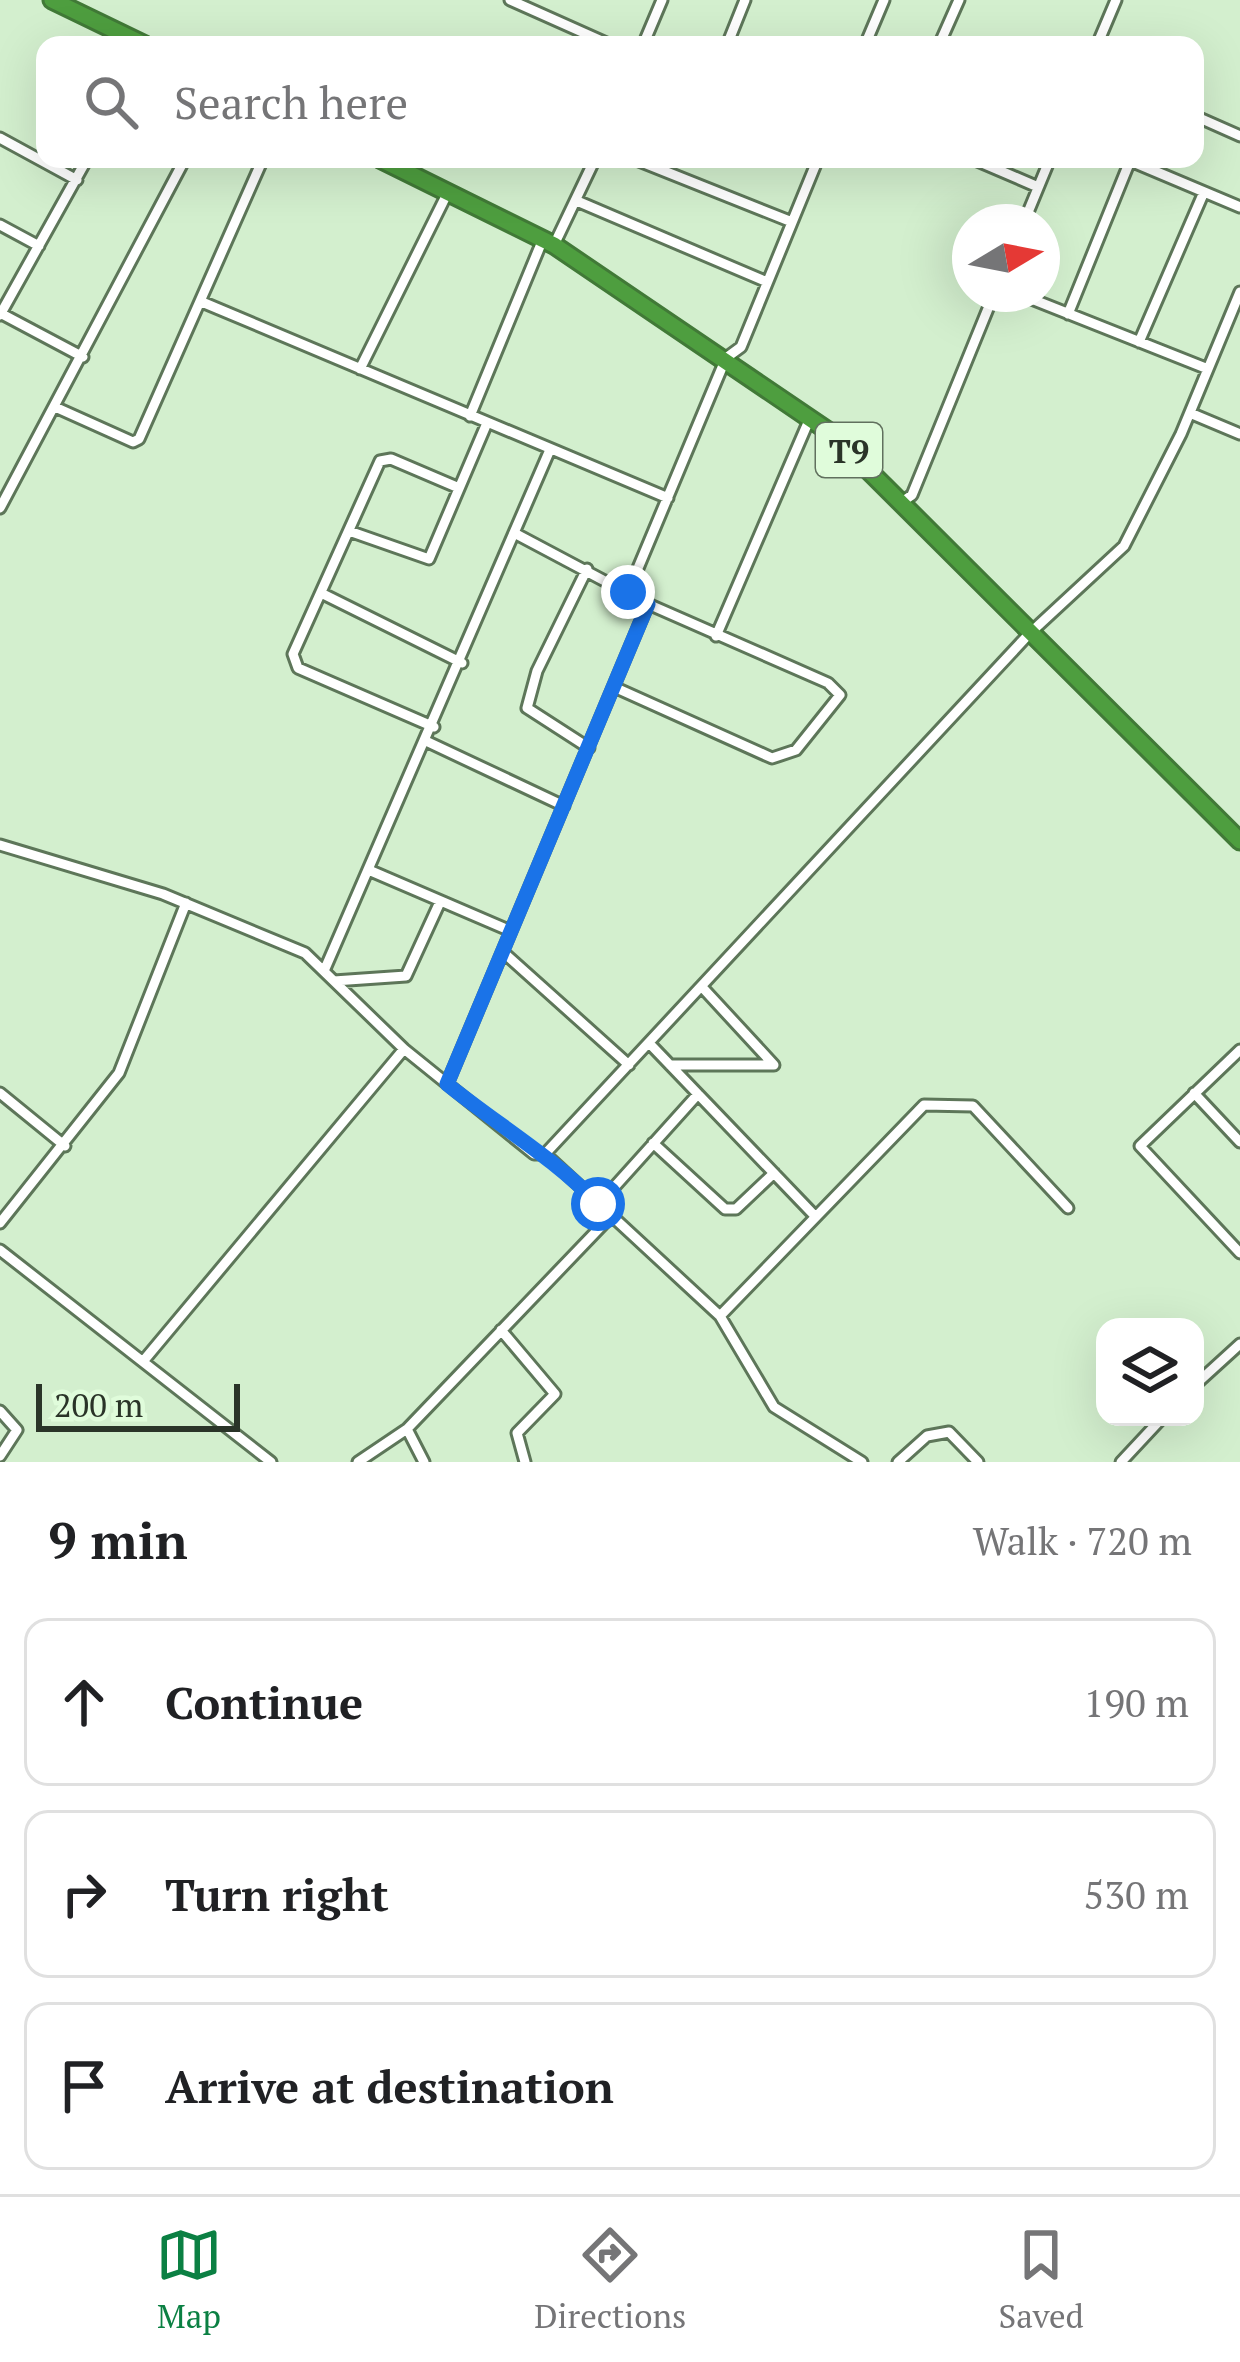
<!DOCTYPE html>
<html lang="en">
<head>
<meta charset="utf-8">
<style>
  :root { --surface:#fff; --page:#f2f2f2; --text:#202124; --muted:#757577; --line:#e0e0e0; --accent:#0b8043 }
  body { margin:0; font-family:"PT Serif",serif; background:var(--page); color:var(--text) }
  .controls { position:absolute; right:36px; bottom:36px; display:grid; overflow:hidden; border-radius:24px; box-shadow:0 12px 48px #0002 }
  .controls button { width:108px; height:108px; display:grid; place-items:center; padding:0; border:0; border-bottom:3px solid var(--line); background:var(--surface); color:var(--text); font:60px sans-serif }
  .compass { position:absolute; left:952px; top:204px; width:108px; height:108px; border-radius:50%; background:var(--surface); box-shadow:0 12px 48px #0002; rotate:80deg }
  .scale { position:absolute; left:36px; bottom:30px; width:204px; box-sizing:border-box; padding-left:12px; border:6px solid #2a3428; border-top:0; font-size:33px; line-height:42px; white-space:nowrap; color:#2a3428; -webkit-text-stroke:9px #e0fcdb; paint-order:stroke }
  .stop { position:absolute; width:36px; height:36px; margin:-27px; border:9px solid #1a73e8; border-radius:50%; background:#fff }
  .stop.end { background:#1a73e8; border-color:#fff; box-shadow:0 3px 12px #0008 }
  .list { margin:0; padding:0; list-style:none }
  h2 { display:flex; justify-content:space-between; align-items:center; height:156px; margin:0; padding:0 48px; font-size:51px }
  h2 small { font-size:39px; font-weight:400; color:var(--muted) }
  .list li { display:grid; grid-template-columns:78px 1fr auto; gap:36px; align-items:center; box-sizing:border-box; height:168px; margin:0 24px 24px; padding:0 24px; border:3px solid var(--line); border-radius:24px }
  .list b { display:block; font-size:45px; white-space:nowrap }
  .list em { font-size:39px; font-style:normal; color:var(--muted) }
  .icon { flex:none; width:66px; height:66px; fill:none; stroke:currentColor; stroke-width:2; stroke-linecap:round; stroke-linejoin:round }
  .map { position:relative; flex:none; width:1240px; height:1462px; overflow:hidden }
  .search { position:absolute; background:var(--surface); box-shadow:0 12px 48px #0002; left:36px; right:36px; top:36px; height:132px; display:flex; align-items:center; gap:30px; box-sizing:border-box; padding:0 42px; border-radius:24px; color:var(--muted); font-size:45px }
  .sheet { height:732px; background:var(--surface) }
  nav { display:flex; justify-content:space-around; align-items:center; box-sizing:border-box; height:168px; border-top:3px solid var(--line); background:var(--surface); font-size:33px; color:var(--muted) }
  nav a { display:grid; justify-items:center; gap:6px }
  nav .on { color:var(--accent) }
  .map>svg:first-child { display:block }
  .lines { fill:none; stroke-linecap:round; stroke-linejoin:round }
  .minor-casing { stroke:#5d7659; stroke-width:15 }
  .highway-casing { stroke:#417937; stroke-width:21 }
  .minor { stroke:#fff; stroke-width:9 }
  .highway { stroke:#4e9e3f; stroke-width:15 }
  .route { stroke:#1a73e8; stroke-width:15 }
  .labels { text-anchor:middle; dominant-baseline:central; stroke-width:12; stroke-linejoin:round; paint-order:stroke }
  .shield { fill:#e0fcdb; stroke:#61705e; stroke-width:3 }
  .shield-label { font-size:33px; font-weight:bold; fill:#2a3428 }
</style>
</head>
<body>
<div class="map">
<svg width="1240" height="1462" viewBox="0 0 1240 1462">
  <rect width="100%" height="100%" fill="#d3efce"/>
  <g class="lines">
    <g class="minor-casing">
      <path id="minor" d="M 510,0 L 611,45
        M 643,45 L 662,0
        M 727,45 L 745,0
        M 865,45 L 884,0
        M 939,45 L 959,0
        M 1097,45 L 1116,0
        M 1195,116 L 1240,136
        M 0,138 L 77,180
        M 634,159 L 792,222
        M 973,159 L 1038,187
        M 1126,159 L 1240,207
        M 577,201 L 767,282
        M 1024,222 L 1050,159
        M 0,225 L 39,246
        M 554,245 L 595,159
        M 1019,294 L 1208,369
        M 202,302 L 668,498
        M 0,313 L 83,357
        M 1068,314 L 1130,161
        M 0,315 L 87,159
        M 1139,342 L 1204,192
        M 360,369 L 448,192
        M 55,407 L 133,442 L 139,439 L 263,159
        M 1190,413 L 1240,434
        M 470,416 L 543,239
        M 902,502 L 912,495 L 994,294
        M 0,508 L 185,159
        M 349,531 L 429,559 L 487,423
        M 518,535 L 648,604 L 828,683 L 840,695 L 796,750 L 772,758 L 614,687
        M 587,569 L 537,671 L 527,708 L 589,748
        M 628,592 L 726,358 L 741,347 L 818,159
        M 321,593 L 462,663
        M 716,636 L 810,418
        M 434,727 L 298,668 L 293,654 L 380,461 L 391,459 L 459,488
        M 428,742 L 564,806
        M 0,845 L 163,894 L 305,953 L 404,1049 L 534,1154 L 545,1154 L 1029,634 L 1124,546 L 1181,434 L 1240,292
        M 371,871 L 511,931
        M 503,952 L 629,1065
        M 324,971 L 549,452
        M 334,981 L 406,976 L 440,902
        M 649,1043 L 813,1214
        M 1240,1050 L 1140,1146 L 1240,1253
        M 670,1065 L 774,1065 L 702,987
        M 447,1084 L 648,604
        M 0,1093 L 65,1146
        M 1194,1093 L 1240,1142
        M 653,1143 L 725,1209 L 736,1209 L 774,1173
        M 545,1154 L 720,1316 L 774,1407 L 862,1462
        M 599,1204 L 698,1094
        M 0,1223 L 119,1073 L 186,903
        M 0,1250 L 271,1462
        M 720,1316 L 924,1105 L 973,1106 L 1068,1208
        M 501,1330 L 555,1394 L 517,1433 L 525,1462
        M 145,1359 L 404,1049
        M 1195,1385 L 1240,1344
        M 0,1411 L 17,1430 L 0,1456
        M 407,1429 L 611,1216
        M 358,1462 L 407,1429 L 424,1462
        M 898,1462 L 927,1436 L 949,1432 L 978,1462
        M 1121,1462 L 1163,1417"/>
    </g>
    <g class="highway-casing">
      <path id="highway" d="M 52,0 L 145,45
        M 380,159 L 554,245 L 831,433 L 1240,841"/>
    </g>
    <use href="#minor" class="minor"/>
    <use href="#highway" class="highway"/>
  </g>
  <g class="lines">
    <path class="route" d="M 598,1204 C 553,1157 499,1126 447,1084 L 648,604 L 628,592"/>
  </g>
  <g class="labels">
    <rect class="shield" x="816" y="423" width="66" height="54" rx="9"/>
    <g class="shield-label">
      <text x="849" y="450">T9</text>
    </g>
  </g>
</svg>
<div class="controls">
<button><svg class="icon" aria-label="layers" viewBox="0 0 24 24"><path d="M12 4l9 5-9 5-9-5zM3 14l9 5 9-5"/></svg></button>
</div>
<svg class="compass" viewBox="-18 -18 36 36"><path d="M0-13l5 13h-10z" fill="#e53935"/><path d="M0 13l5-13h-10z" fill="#757577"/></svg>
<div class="scale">200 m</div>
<div class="stop" style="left:598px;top:1204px"></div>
<div class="stop end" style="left:628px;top:592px"></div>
<div class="search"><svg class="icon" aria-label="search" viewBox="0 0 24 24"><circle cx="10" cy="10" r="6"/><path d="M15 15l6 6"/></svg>Search here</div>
</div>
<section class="sheet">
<h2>9 min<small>Walk · 720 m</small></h2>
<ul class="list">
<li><svg class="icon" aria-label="ahead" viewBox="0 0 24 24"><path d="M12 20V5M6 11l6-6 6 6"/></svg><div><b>Continue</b></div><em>190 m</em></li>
<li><svg class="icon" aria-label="right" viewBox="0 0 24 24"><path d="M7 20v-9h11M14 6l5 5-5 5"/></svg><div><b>Turn right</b></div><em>530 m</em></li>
<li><svg class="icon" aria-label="arrive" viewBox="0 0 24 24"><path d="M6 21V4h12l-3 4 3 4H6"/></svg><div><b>Arrive at destination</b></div></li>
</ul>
</section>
<nav>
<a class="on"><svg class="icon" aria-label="map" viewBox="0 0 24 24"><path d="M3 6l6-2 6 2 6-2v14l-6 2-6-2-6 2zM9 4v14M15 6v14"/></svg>Map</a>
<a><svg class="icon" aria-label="directions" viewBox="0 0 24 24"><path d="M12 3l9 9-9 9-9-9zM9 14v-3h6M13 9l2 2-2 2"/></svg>Directions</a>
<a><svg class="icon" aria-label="saved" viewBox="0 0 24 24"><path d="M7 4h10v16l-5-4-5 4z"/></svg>Saved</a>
</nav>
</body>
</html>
